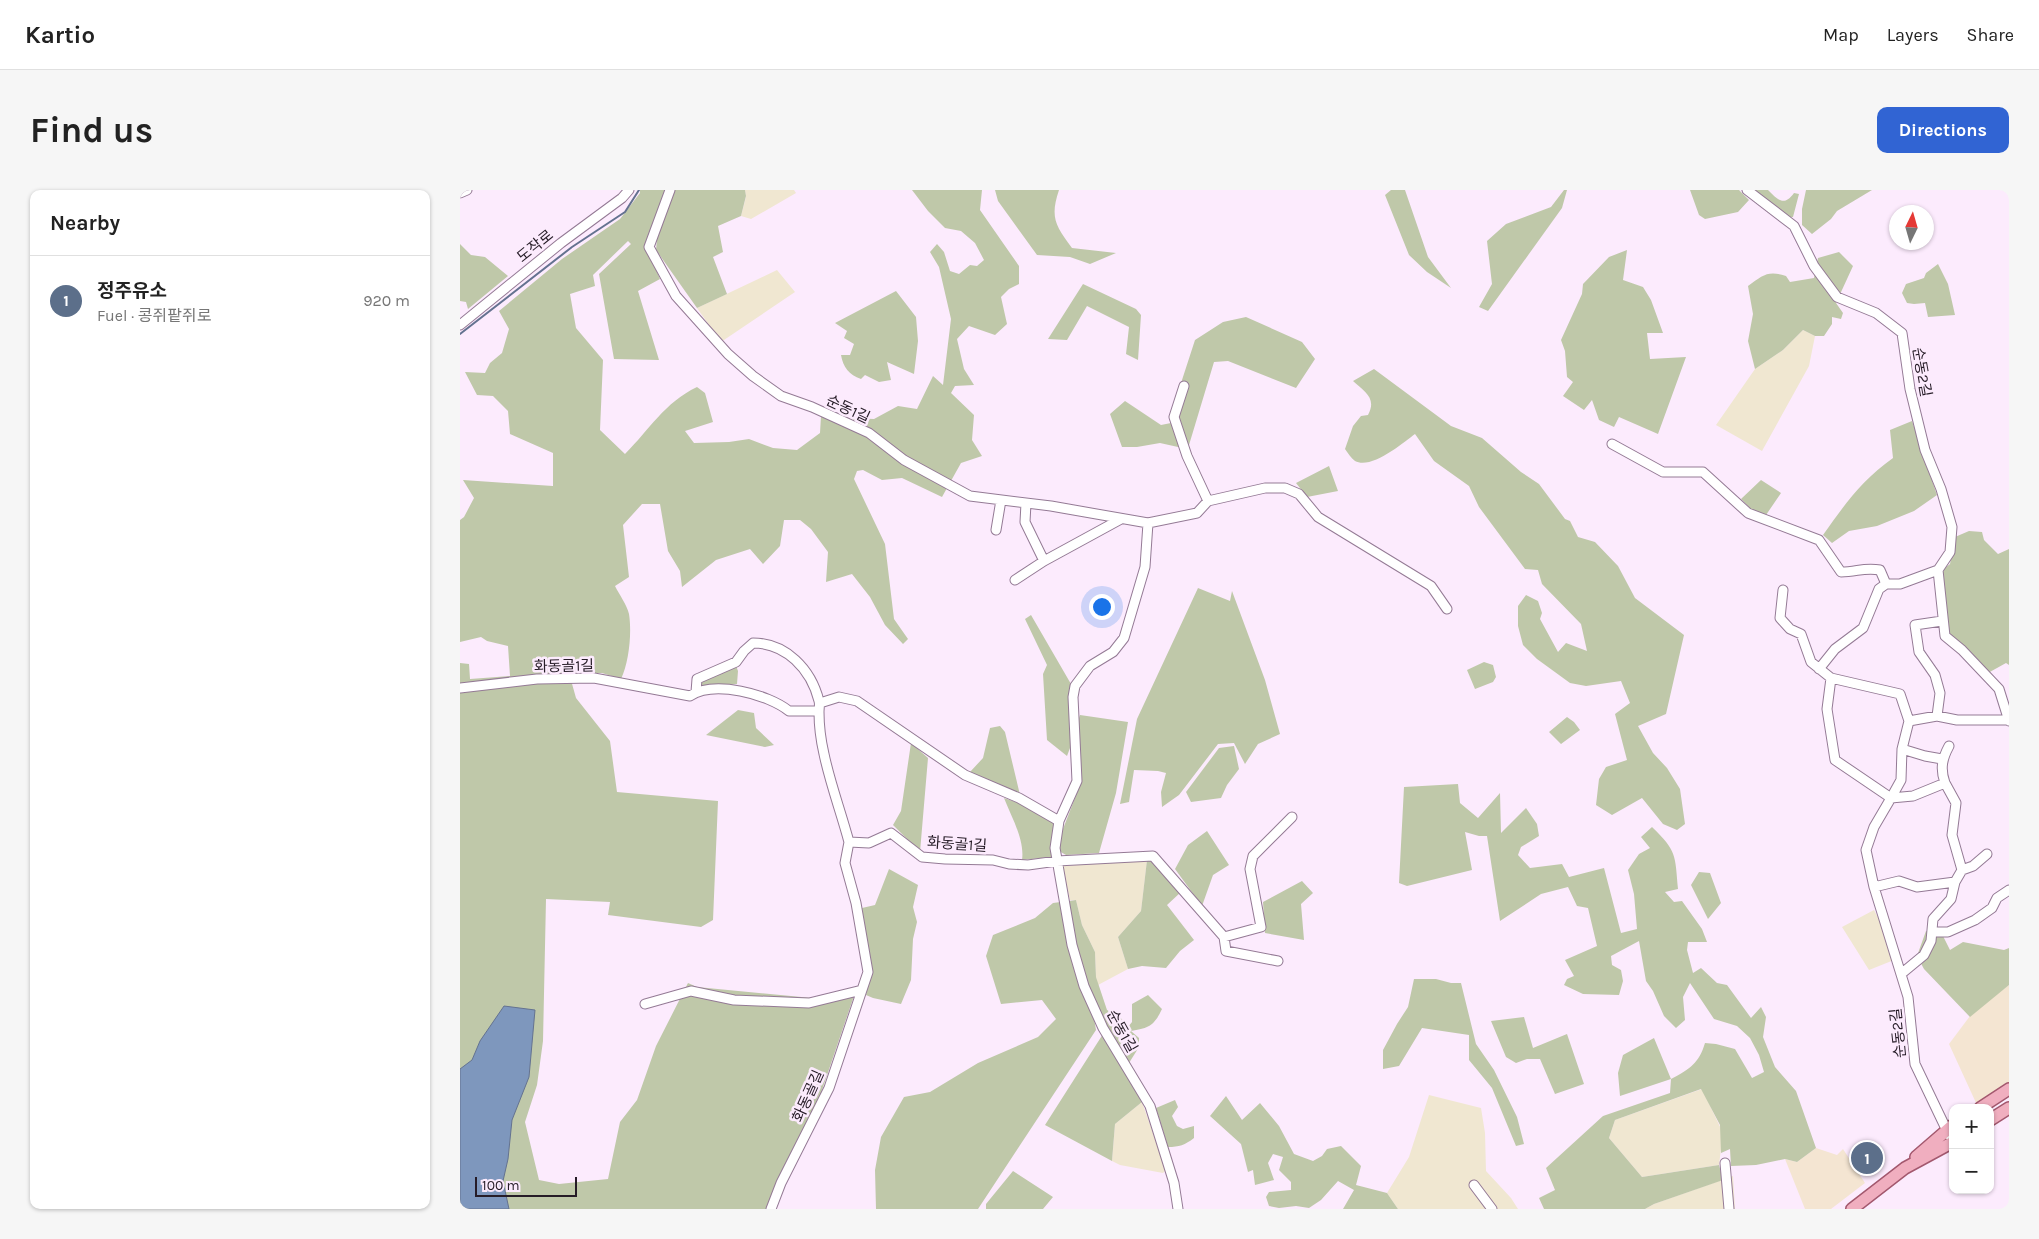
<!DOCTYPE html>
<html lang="en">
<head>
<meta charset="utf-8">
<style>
  :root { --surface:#fff; --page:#f6f6f6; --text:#222; --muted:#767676; --line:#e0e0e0; --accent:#3164d3 }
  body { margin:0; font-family:Karla,"Noto Sans KR",sans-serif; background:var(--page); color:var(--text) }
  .controls { position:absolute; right:15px; bottom:15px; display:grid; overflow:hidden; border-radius:10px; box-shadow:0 1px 4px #0004 }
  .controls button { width:45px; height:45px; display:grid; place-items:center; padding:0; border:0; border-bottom:1px solid var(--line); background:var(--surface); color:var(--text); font:25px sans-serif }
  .compass { position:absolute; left:1429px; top:15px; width:45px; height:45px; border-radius:50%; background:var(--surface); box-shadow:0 1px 4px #0004; rotate:5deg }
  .scale { position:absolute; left:15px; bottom:12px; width:102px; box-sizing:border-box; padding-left:5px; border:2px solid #261c27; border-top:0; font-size:14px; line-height:18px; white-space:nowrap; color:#261c27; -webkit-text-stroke:4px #fcebfd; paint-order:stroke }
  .you { position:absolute; left:641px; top:416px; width:18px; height:18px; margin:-12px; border:4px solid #fff; border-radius:50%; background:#1a73e8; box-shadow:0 0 0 8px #1a73e833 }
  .badge { display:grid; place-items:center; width:32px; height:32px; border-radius:50%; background:var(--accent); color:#fff; font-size:16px; font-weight:700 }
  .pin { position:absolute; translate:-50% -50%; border:2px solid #fff; box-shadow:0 1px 5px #0006 }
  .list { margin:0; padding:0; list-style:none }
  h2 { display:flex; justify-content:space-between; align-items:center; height:65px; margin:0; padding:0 20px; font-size:21px }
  h2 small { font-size:16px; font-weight:400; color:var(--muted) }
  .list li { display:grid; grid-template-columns:32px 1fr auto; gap:15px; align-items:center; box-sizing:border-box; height:90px; padding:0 20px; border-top:1px solid var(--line) }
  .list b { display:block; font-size:19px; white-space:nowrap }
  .list p { margin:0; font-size:16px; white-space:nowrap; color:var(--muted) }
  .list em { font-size:16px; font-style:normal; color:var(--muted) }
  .map { position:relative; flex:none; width:1549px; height:1019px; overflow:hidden; border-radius:10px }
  header { display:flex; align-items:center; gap:30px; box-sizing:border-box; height:70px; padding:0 25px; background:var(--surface); border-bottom:1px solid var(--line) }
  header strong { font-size:24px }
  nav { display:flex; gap:28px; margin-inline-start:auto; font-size:18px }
  .intro { display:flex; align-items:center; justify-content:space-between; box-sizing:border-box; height:120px; padding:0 30px }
  h1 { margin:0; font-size:35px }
  .button { padding:12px 22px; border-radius:10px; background:var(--accent); color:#fff; font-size:18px; font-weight:700 }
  main { display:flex; gap:30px; padding:0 30px }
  aside { flex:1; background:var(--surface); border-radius:10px; box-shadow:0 1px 4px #0004 }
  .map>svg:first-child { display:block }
  .commercial { fill:#f4e5d2 }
  .industrial { fill:#f0e7d1 }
  .green { fill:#bfc8a9 }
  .water { fill:#7e97bd; stroke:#647290 }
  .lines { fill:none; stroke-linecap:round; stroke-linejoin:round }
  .stream { stroke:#647290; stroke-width:2 }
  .minor-casing { stroke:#947a95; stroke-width:11 }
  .major-casing { stroke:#a3586e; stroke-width:14 }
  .minor { stroke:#fff; stroke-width:9 }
  .major { stroke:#f0aebf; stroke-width:11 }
  .labels { text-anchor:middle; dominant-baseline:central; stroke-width:5; stroke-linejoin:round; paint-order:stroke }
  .street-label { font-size:15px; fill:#261c27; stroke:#fcebfd }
</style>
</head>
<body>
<header>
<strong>Kartio</strong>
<nav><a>Map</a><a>Layers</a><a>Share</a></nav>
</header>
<div class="intro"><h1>Find us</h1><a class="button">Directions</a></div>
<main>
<aside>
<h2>Nearby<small></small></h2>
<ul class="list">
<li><span class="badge" style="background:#5c6f8a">1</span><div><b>정주유소</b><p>Fuel · 콩쥐팥쥐로</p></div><em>920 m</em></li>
</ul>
</aside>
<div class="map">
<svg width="1549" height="1019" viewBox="0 0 1549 1019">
  <rect width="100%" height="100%" fill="#fcebfd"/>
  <path class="commercial" d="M 1549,795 L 1549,893 L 1517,915 L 1489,854 L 1513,822 Z
    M 1356,958 L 1377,965 L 1383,959 L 1405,993 L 1371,1019 L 1345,1019 L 1325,969 L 1337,972 Z"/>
  <path class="industrial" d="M 285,0 L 334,0 L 336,3 L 291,29 L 281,26 L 286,7 Z
    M 317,80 L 335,102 L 261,152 L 237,118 Z
    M 1343,140 L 1355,146 L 1349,176 L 1302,261 L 1256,235 L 1295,179 L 1323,160 Z
    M 687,670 L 681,721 L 658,747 L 668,779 L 638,795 L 636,787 L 635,762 L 622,735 L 616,710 L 610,710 L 602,676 Z
    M 1414,720 L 1422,735 L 1434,770 L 1409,780 L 1382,737 Z
    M 1242,899 L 1263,943 L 1259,975 L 1182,987 L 1149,948 L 1155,930 Z
    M 969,905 L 1021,918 L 1025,943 L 1026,981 L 1051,1008 L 1058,1019 L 938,1019 L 927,1003 L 949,967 Z
    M 682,912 L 706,980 L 703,983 L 660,975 L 652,971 L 655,934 Z
    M 1273,986 L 1275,1019 L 1185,1019 L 1194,1014 Z"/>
  <path class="green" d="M 180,0 L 285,0 L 286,6 L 281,26 L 258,36 L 263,62 L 253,67 L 267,104 L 237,118 L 196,60 L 197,49 L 185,53 L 200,89 L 178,101 L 199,170 L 154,169 L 139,84 L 171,54 L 168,51 L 133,85 L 135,96 L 110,104 L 116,138 L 143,170 L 140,240 L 165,264 C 190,239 204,213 237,197 L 245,203 L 253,232 L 225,241 L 234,253 L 269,252 L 289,249 L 313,258 L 337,260 L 360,243 L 361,226 L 364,219 L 388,228 L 414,229 L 438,216 L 457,219 L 473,186 L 483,195 L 491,129 L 479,77 L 470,62 L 477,54 L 484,62 L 490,81 L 499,84 L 510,75 L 517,76 L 524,70 L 515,53 L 501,41 L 485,38 L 468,21 L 452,0 L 522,0 L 520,20 L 559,76 L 559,94 L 549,99 L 541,107 L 547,134 L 535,145 L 509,136 L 497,149 L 504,179 L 514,195 L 495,196 L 491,203 L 514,225 L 512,250 L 522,266 L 501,273 L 482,307 L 442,288 L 422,290 L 403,280 L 397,281 L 394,289 L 425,354 L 434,429 L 448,449 L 443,454 L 425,435 L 410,407 L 392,384 L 366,392 L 368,362 L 351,339 L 340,330 L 324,330 L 320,356 L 303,374 L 290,359 L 256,370 L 222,397 L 220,381 L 208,361 L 200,314 L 182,314 L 163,335 L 169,387 L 155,396 C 159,404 167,415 169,424 C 172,443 169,472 161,489 L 142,483 L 109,483 L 116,508 L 150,551 L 157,602 L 258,611 L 253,730 L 241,737 L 148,725 L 150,712 L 86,709 L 83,851 L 77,895 L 65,932 L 79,990 L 99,994 L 148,989 L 160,932 L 177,910 L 196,856 L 228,793 L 237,797 L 352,808 L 397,797 L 360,906 L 316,997 L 307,1019 L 0,1019 L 0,473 L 9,474 L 10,489 L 50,486 L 48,456 L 27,451 L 21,447 L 0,452 L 0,330 L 4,327 L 14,308 L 3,290 L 93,296 L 93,263 L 50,244 L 48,221 L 33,206 L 17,205 L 5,182 L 25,183 L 30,173 L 42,163 L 49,139 L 39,121 L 102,69 L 160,29 L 180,3 Z
    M 535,0 L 599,0 C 590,27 595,35 612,58 L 656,63 L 630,74 L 610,67 L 577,65 L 538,11 Z
    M 931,0 L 945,0 L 968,67 L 991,98 L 967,82 L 949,65 L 925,5 Z
    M 1104,0 L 1107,0 L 1102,18 L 1028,121 L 1019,117 L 1032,94 L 1027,51 L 1046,34 L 1091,17 Z
    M 1230,0 L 1279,0 L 1289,10 L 1278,22 L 1245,29 L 1239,25 Z
    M 1292,0 L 1308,0 C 1318,10 1324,17 1334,3 L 1339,4 L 1333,27 L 1329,27 Z
    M 1346,0 L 1412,0 L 1377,21 L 1371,29 L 1352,44 L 1342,35 L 1342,19 Z
    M 0,54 L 11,65 L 25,67 L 48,86 L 8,119 L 6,112 L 0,111 Z
    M 1167,60 L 1163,90 L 1183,97 L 1191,110 L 1203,143 L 1187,143 L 1190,169 L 1226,167 L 1198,244 L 1159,227 L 1154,237 L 1139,230 L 1132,210 L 1124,220 L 1103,206 L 1113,192 L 1107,187 L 1105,161 L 1101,150 L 1122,104 L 1123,94 L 1149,67 Z
    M 1379,62 L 1393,76 L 1376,113 L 1383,123 L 1381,129 L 1372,127 L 1372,134 L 1364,146 L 1355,146 L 1343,140 L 1323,160 L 1295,179 L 1288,151 L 1293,124 L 1288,96 C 1303,85 1308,80 1326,86 L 1330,92 L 1354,88 L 1358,68 Z
    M 1478,74 L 1488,94 L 1495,125 L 1468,127 L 1465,113 L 1454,114 L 1447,113 L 1442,103 L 1446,94 L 1464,88 L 1466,83 Z
    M 623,94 L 676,119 L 681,125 L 678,170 L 666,164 L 669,137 L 627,116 L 607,150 L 588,149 Z
    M 436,101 L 456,127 L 458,151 L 454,184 L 427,172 L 431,190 L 419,192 L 405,185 L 401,189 C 389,185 383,177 381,165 L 390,165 L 394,154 L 384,148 L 387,141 L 375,133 Z
    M 786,127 L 842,152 L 855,169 L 836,198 L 768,171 L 754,172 L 729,255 L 718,257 L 700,253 L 677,257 L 662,257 L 650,224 L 665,211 L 701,235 L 711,233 L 722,190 L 735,150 L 763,132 Z
    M 914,179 L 991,236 L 1022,248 L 1061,282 L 1079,294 L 1105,329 L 1110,331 L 1118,347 L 1135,352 L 1158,376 L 1175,408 L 1224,445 L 1206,524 L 1178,536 L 1193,563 L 1207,578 L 1220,599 L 1225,634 L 1217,640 L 1203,634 L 1182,608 L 1152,625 L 1136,615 L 1139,589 L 1146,577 L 1167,570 L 1155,524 L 1170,513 L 1161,491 L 1126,496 L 1110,493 L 1077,469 L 1063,455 L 1058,436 L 1058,416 L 1066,405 L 1078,411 L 1082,423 L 1080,429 L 1098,462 L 1106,453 L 1127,461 L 1121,434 L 1082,394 L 1078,380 L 1065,379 L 1019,317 L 1009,296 L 974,271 L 955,244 C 943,253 911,280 895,271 C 891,268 888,263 885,259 L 893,236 L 901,226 L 908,225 C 917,208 905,202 893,191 Z
    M 1452,231 L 1477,305 L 1454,321 L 1417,336 L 1389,341 L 1372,353 L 1363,345 C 1385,314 1402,290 1433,268 L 1430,240 Z
    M 869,276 L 878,301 L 847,307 L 836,293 Z
    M 1301,290 L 1321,303 L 1306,325 L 1293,321 L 1281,309 Z
    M 1509,341 L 1522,342 L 1524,350 L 1538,364 L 1549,359 L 1549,475 L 1546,473 L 1528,483 L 1485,440 L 1482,380 L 1490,374 L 1495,347 Z
    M 738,398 L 770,411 L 772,401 L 805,490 L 820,544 L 798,554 L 785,574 L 774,553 L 758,554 L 719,605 L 702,617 L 701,602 L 706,583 L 698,581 L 674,580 L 669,612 L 660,614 L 677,529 Z
    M 571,425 L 611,494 L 610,558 L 607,566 L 587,550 L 583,484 L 587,475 L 565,429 Z
    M 274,470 L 278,481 L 277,494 L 239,498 L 242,482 Z
    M 1024,472 L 1033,475 L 1036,487 L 1033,492 L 1015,499 L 1007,480 Z
    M 278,520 L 294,523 L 296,538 L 314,555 L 305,557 L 246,545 Z
    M 620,525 L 668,532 L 656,603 L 639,663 L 606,665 L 599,661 L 601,644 L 622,590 L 618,531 Z
    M 1107,527 L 1114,532 L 1120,540 L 1101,554 L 1089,542 Z
    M 540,536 L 545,542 L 560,605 L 510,582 L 523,568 L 530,538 Z
    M 451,553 L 468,568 L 460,662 L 433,635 L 441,621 Z
    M 774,556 L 779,579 L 767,595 L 761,608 L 731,612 L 726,602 L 759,558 Z
    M 998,594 L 1000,613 L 1018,628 L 1040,603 L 1041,643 L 1066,618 L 1077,634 L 1079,646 L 1061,657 L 1058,665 L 1070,678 L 1102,674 L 1109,687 L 1144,678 L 1161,743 L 1177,739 L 1174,704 L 1168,680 L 1179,664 L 1190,658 L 1181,647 L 1192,637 C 1217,661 1215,665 1218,699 L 1205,702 L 1214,712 L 1222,711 L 1242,739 L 1247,752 L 1228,752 L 1227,760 L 1233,783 L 1241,778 L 1257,793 L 1267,795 L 1291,828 L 1301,817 L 1306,827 L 1303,847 L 1315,877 L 1336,901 L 1356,958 L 1337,972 L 1325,969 L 1296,975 L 1271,976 L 1270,959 L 1261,963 L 1260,935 L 1241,899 L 1155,930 L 1149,948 L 1182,987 L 1259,975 L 1263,990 L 1194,1014 L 1185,1019 L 1084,1019 L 1079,1008 L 1095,1000 L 1086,978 L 1143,926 L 1210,903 L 1211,889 L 1160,906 L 1158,883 L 1163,865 L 1194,848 L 1211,889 C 1230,879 1239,873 1245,853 L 1256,854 L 1275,859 L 1292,888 L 1304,882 L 1299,865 L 1290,848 L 1277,836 L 1254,829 L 1230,793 L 1223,807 L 1225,830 L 1216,838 L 1204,826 L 1193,801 L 1186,791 L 1179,751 L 1151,766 L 1152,775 L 1161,780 L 1163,791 L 1159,805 L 1123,804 L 1104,795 L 1107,789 L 1114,786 L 1105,770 L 1137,756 L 1128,718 L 1117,716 L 1108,697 L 1081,704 L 1040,731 L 1027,646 L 1019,646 L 1005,642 L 1012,680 L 947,696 L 939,693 L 944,597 Z
    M 544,608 L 559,613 L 595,633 L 591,667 L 562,670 C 565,650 551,626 544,608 Z
    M 747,641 L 769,675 L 753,685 L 742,716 L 715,679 L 728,655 Z
    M 692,669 L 721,702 L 707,715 L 734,750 L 720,761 L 706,778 L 682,776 L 668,779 L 658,747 L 681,721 L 687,670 Z
    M 429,679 L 458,695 L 453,717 L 457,732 L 453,749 L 451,790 L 441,814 L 413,808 L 406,805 L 411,777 L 402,718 L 415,715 Z
    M 1239,682 L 1250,683 L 1261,713 L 1248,729 L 1231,695 Z
    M 842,691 L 853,703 L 841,714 L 844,750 L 805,743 L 803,712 Z
    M 616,710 L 622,735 L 635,762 L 636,787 L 647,820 L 660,827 L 668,837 L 672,832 L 672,814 L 688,805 L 702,819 C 694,836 689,838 671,841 L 679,848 L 679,857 L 669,873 L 641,825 L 634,828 L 636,840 L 518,1019 L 416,1019 L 415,980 L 421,947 L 444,907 L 470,902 L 518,873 L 578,847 L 596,829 L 582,810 L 541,814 L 526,766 L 533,745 L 575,728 L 593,713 Z
    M 1466,741 L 1483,746 L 1490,760 L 1503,752 L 1544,760 L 1549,758 L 1549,795 L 1510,827 L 1464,779 L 1457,766 Z
    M 954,789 L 976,789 L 991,793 L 1001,793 L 1016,854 L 1034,880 L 1057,927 L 1064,954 L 1056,956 L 1032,898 L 1009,870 L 1009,845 L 962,838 L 939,876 L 923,879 L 923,860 L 937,834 L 948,817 Z
    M 1064,827 L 1073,858 L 1107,844 L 1124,894 L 1095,904 L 1080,869 L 1067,869 L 1056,873 L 1046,867 L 1031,831 Z
    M 643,844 L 682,912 L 655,934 L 652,971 L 585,935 Z
    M 766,906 L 782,930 L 800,913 L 819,936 L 834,964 L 853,971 L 862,966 L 867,959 L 881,956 L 901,976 L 896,995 L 927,1003 L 938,1019 L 883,1019 L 894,1000 L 878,991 L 861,1010 L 849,1018 L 836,1016 L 819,1018 L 809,1016 L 806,1007 L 809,1002 L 831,1000 L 831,992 L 819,980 L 823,967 L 813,964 L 808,973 L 814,990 L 795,995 L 793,980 L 788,982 L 781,954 L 750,926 Z
    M 715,910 L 718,917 L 712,926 L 717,936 L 723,939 L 734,936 L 734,948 C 725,955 719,957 708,957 L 696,918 Z
    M 553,981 L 593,1007 L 583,1019 L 526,1019 L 526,1014 Z"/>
  <path class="water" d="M 44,816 L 75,820 L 69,887 L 52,930 L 48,969 L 43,991 L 49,1019 L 0,1019 L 0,879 L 12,870 L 20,851 Z"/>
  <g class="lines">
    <path class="stream" d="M 0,144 L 112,57 L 165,22 L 179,0"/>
    <g class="minor-casing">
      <path id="minor" d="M 210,0 L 189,57 L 216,106 L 268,164 L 293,186 L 321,206 L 352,217 L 409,243 L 444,270 L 510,306 L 591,316 L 688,333 L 737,323 L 748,311 L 727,266 L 714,227 L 724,196
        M 1287,0 L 1334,36 L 1354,76 L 1377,107 L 1416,123 L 1442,143 L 1450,199 L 1465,260 L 1481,299 L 1492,337 L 1490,362 L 1478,380 L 1440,394 L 1426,394 L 1419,399 L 1403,438 L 1375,459 L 1359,479
        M 0,3 L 7,0
        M 0,135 L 101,53 L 162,8 L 169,0
        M 1152,254 L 1203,282 L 1243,282 L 1288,323 L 1359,350 L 1381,382 C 1397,382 1404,377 1420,380 L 1426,394
        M 748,311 L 805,298 L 825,298 L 839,304 L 858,327 L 971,396 L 987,419
        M 566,313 L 565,332 L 584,371
        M 688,333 L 685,377 L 664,448 L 653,462 L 630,476 L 615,496 L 613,507 L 617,591 L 599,631 L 595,658 L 612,755 L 624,796 L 643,838 L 690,916 L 714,993 L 718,1019
        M 536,340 L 541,310
        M 1478,380 L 1485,446 L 1502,460 L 1539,499 L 1549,531
        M 555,390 L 584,371 L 661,329
        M 1323,400 L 1320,428 L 1330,439 L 1341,444 L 1351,472 L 1371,488 L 1367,519 L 1375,570 L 1431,608 L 1414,637 L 1406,660 L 1414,697 L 1448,807 L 1455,874 L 1489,945
        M 1371,488 L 1440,504 L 1449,531 L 1442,559 L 1441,590 L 1431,608
        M 0,498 L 77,489 L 134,488 L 230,506 C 254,490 308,504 329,521 L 359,521
        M 236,502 L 237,489 L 276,472 L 284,461 L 293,453 C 326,453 351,479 359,511 C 360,514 359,518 359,522 C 359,535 361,551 364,564 C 370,593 381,622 389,652 L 409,653 L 431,643 L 462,667 L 485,669 L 533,670 L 549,674 L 568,675 L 597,671 L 693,666 L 764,747 L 801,737 L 790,679 L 793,666 L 832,627
        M 360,513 L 379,507 L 397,511 L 505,585 L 559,608 L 599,631
        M 1477,526 L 1480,503 L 1475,485 L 1459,462 L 1455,435 L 1482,431
        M 1449,531 L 1477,526 L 1497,530 L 1548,530
        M 1442,559 L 1465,566 L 1482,569
        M 1485,593 C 1480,579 1482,569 1489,556
        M 1502,680 L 1513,676 L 1527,664
        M 1414,697 L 1439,691 L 1457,697 L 1495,692 L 1502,680 L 1492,645 L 1496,613 L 1485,593 L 1453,606 L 1431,608
        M 1472,742 L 1488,742 L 1515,730 L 1532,718 L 1537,708 L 1549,700
        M 764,747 L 766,761 L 818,771
        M 1441,784 L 1464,765 L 1471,751 L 1473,729 L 1491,709 L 1495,692
        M 185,814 L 231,801 L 274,810 L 349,813 L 402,800
        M 1265,973 L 1269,1019
        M 1014,995 L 1032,1019
        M 311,1019 L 321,993 L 369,898 L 408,782 L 396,713 L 385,673 L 389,652"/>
    </g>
    <g class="major-casing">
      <path id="major" d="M 1520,918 L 1549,899
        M 1530,930 L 1549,918
        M 1456,967 L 1493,935
        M 1392,1019 L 1445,978 L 1493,952"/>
    </g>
    <use href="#minor" class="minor"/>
    <use href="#major" class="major"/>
  </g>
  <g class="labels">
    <g class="street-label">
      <text transform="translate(75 56) rotate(-39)">도작로</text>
      <text transform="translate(1462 182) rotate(80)">순동2길</text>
      <text transform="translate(388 219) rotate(25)">순동1길</text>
      <text transform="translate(104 476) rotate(-1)">화동골1길</text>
      <text transform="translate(497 654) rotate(4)">화동골1길</text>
      <text transform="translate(662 841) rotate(61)">순동1길</text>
      <text transform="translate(1438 843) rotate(-96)">순동2길</text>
      <text transform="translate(348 906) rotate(-66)">화동골길</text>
    </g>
  </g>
</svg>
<div class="controls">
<button>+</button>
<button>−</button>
</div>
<svg class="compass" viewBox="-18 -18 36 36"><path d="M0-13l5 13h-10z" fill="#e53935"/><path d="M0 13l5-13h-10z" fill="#767676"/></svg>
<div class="scale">100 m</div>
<div class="you"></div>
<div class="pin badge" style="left:1407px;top:968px;background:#5c6f8a">1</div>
</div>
</main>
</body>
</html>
